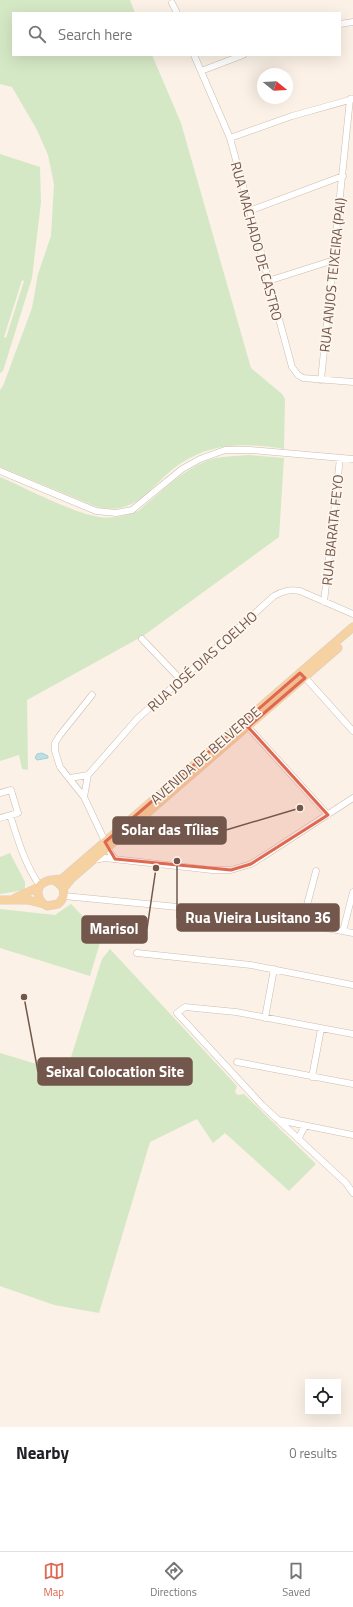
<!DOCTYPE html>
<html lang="en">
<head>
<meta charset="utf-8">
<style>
  :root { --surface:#fff; --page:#f2f2f2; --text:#202124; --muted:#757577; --line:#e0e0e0; --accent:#df6851 }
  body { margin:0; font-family:"Titillium Web",sans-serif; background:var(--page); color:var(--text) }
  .controls { position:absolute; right:12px; bottom:12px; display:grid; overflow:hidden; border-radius:0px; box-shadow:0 4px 16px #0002 }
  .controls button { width:36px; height:36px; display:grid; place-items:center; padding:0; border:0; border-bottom:1px solid var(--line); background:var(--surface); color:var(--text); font:20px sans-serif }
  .compass { position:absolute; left:257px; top:68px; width:36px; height:36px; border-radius:50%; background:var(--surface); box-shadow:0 4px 16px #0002; rotate:108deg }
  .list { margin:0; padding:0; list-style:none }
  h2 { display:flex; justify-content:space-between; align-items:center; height:52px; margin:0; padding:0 16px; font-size:17px }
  h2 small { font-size:13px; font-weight:400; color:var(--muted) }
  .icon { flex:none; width:22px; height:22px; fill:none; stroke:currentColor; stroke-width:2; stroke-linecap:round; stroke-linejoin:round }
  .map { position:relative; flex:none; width:353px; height:1427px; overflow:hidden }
  .search { position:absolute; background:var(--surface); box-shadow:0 4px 16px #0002; left:12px; right:12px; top:12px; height:44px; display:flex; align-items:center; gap:10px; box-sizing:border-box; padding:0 14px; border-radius:0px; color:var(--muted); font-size:15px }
  .sheet { height:124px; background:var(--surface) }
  nav { display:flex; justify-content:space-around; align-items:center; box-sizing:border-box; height:56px; border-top:1px solid var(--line); background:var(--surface); font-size:11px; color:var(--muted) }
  nav a { display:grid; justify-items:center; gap:2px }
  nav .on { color:var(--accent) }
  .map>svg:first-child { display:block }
  .green { fill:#d5e8c5; fill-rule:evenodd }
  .water { fill:#bbe0e4; stroke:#a2d0d5 }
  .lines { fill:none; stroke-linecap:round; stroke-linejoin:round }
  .minor-casing { stroke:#cebbaf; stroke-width:7 }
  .major-casing { stroke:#d8d0cd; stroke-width:9 }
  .minor { stroke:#fff; stroke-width:6 }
  .major { stroke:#f6d1a1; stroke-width:8 }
  .marked { fill:#df6851; fill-opacity:0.2; stroke:#df6851; stroke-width:3; stroke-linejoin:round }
  .labels { text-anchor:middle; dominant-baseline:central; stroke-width:3.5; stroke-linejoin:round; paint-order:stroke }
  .street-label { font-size:14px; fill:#73574c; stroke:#fef6ec }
  .leader { fill:none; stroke:#73574c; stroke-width:1.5 }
  .callout-dot { fill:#73574c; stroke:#fef6ec; stroke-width:1.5 }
  .callout { fill:#73574c; stroke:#73574c; stroke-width:1.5 }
  .callout-label { font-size:15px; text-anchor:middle; font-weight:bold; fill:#fff }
</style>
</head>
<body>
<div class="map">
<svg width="353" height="1427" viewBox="0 0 353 1427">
  <rect width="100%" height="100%" fill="#fbf1e6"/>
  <path class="green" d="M 0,0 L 130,0 L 135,13 L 13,13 L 13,55 L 152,55 L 181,123 L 251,368 L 282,394 L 285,399 L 284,449 C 247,443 214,442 181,463 C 151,483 139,517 97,507 L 0,467 L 0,390 L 3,386 L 32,308 L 38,274 L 51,236 L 54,184 L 48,155 L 37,130 L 12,87 L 0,84 Z
    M 0,154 L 40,167 L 41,202 L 32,278 L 3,371 L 0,373 ZM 22,280 L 24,281 L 6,338 L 4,337 Z
    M 249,455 L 284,458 L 279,537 L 143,636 L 27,700 L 28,770 L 22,769 L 19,755 L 0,761 L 0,477 C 28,489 70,512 99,517 C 112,519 126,516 138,511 C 161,493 183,468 212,459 C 224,456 237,456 249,455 Z
    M 10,853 L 25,882 L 25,890 L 0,894 L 0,857 Z
    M 71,904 L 102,936 L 90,976 L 0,948 L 0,909 L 55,915 Z
    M 110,949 L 237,1086 L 235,1092 L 238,1095 L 244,1094 L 316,1164 L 289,1191 L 225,1133 L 213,1143 L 197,1119 L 150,1142 L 99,1313 L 54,1305 L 0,1286 L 0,1053 L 66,1073 L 102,959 Z"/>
  <path class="water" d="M 42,753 L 48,756 L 48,758 L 37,760 L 35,758 L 37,754 Z"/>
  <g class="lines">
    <g class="minor-casing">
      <path id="minor" d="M 172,3 L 177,13
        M 340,24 L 353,22
        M 194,55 L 230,138 L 292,367 L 298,375 L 303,378 L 353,382
        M 201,71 L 243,55
        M 230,138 L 292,116 L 353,99
        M 249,211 L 343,176
        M 268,281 L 334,260
        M 321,380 L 350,99
        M 0,471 L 96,511 L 116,513 L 132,510 L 182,469 L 200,459 L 225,450 L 250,450 L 353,459
        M 324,602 L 340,458
        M 142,639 L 181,680
        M 302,674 L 353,731
        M 92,695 L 60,735 L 55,743 L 55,751 L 60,767 L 84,797 L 111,854 L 115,859
        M 248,727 L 328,815
        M 70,778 L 88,775
        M 0,793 L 11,790 L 18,813 L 0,818
        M 84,797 L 88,775 L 137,719 L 274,596 C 283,591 290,589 300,591 L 353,614
        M 10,815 C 18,840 25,865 40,886
        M 94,860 L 105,858 L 212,870 L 231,870 L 251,864 L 267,854 L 353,798
        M 64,896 L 219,911 L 272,918 L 353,933
        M 302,924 L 316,871
        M 343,931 L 353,892
        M 137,953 L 251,965 L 353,985
        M 265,1018 L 274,969
        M 353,1034 L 236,1012 L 185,1007 L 177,1013 L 262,1105 L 346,1183 L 353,1193
        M 237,1062 L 353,1084
        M 312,1077 L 321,1029
        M 278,1120 L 353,1135
        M 298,1139 L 305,1126"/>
    </g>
    <g class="major-casing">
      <path id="major" d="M 55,881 C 65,886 67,896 58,904 L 47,906 C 37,901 34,887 45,882 C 50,879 56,880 62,879 L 353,627
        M 63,889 L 72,878 L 338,648
        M 15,898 L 39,887
        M 0,900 L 28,900 L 44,904"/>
    </g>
    <use href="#minor" class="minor"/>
    <use href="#major" class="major"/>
  </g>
  <path class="marked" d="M 300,673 L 305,678 L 248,727 L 328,815 L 251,864 L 231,870 L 115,859 L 105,842 Z"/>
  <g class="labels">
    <g class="street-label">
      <text transform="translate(257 241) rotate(75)">RUA MACHADO DE CASTRO</text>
      <text transform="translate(332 275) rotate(-84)">RUA ANJOS TEIXEIRA (PAI)</text>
      <text transform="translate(332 530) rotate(-84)">RUA BARATA FEYO</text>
      <text transform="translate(202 661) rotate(-42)">RUA JOSÉ DIAS COELHO</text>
      <text transform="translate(205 755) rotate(-41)">AVENIDA DE BELVERDE</text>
    </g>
  </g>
  <path class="leader" d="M300 808L226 830M177 861L177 918M156 868L147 929M24 997L38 1072"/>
  <g class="callout-dot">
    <circle cx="300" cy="808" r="4"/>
    <circle cx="177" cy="861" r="4"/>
    <circle cx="156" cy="868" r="4"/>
    <circle cx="24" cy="997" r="4"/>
  </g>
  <g class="callout">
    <rect x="113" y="817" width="113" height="27" rx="4"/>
    <rect x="177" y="904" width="162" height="27" rx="4"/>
    <rect x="82" y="916" width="65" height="27" rx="4"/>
    <rect x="38" y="1058" width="154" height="27" rx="4"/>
  </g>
  <g class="callout-label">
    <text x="170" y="835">Solar das Tílias</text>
    <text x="258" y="923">Rua Vieira Lusitano 36</text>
    <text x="114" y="934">Marisol</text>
    <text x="115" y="1077">Seixal Colocation Site</text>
  </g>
</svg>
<div class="controls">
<button><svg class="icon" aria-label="locate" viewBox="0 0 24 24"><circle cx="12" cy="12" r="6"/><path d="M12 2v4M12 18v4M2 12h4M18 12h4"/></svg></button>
</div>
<svg class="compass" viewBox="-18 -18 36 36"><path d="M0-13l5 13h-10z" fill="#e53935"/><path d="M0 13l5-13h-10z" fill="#757577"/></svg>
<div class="search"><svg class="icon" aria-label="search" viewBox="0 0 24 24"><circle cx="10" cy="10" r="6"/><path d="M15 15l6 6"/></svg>Search here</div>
</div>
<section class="sheet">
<h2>Nearby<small>0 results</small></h2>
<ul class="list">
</ul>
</section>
<nav>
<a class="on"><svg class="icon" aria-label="map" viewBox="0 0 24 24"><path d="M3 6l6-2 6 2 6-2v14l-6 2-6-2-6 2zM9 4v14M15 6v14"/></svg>Map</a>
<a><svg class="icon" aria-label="directions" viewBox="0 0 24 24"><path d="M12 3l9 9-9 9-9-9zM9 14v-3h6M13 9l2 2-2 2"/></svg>Directions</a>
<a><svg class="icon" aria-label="saved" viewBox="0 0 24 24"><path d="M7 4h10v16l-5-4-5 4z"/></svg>Saved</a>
</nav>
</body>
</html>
